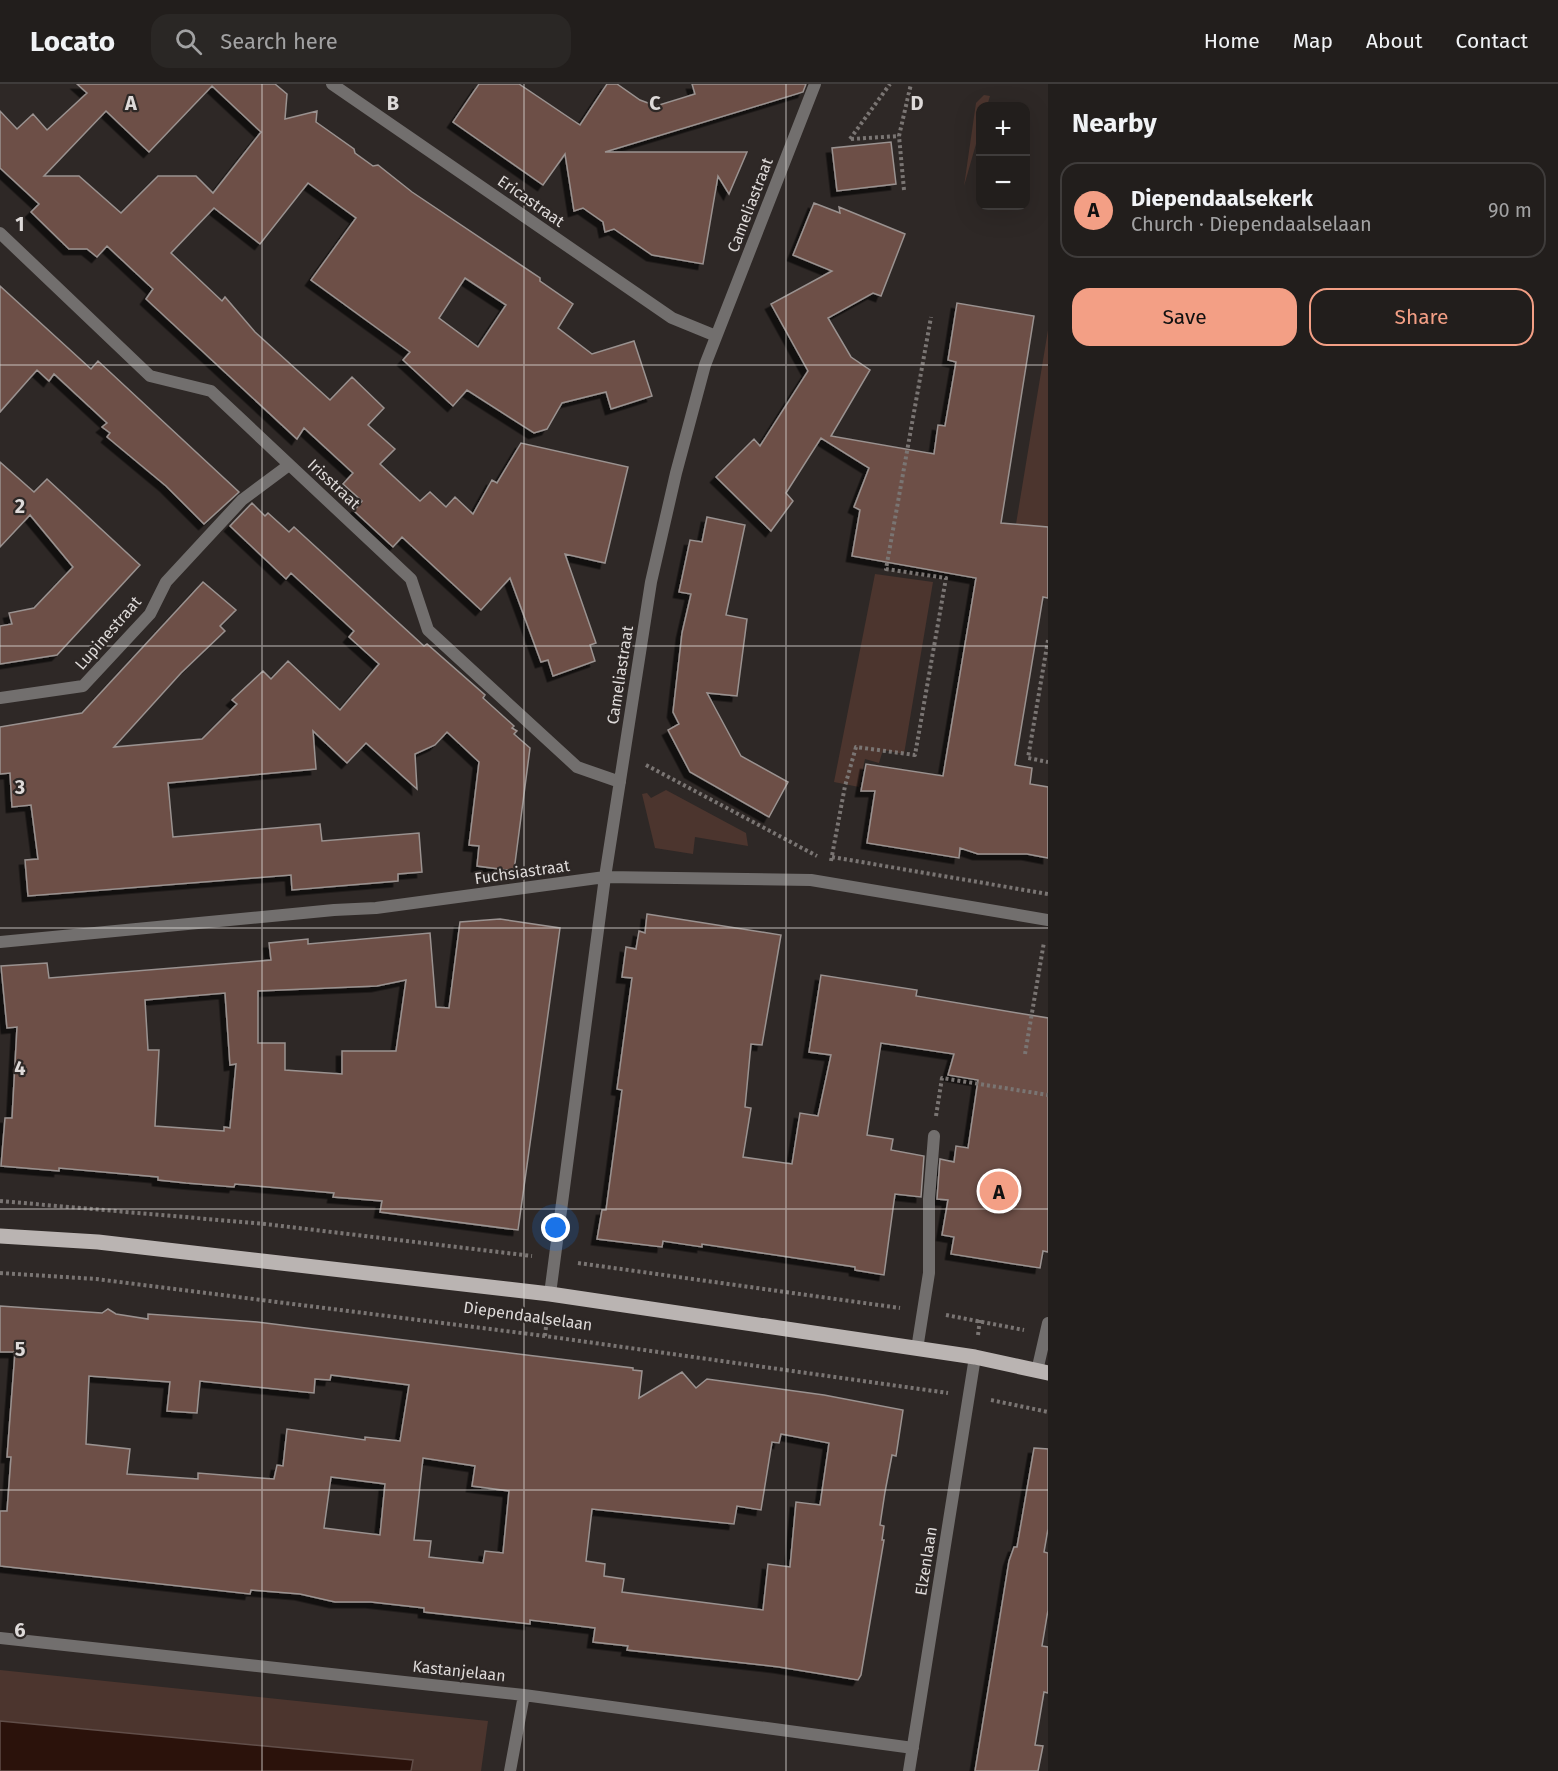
<!DOCTYPE html>
<html lang="en">
<head>
<meta charset="utf-8">
<style>
  :root { --surface:#221e1c; --page:#2a2725; --text:#f1f3f6; --muted:#a2a2a3; --line:#3f3c3b; --accent:#f39f85 }
  body { margin:0; font-family:"Fira Sans",sans-serif; background:var(--page); color:var(--text) }
  .controls { position:absolute; right:18px; top:18px; display:grid; overflow:hidden; border-radius:12px; box-shadow:0 6px 24px #0002 }
  .controls button { width:54px; height:54px; display:grid; place-items:center; padding:0; border:0; border-bottom:2px solid var(--line); background:var(--surface); color:var(--text); font:30px sans-serif }
  .you { position:absolute; left:556px; top:1144px; width:21px; height:21px; margin:-15px; border:4px solid #fff; border-radius:50%; background:#1a73e8; box-shadow:0 0 0 9px #1a73e833 }
  .badge { display:grid; place-items:center; width:39px; height:39px; border-radius:50%; background:var(--accent); color:#111; font-size:20px; font-weight:700 }
  .pin { position:absolute; translate:-50% -50%; border:3px solid #fff; box-shadow:0 2px 6px #0006 }
  .list { margin:0; padding:0; list-style:none }
  h2 { display:flex; justify-content:space-between; align-items:center; height:78px; margin:0; padding:0 24px; font-size:26px }
  h2 small { font-size:20px; font-weight:400; color:var(--muted) }
  .list li { display:grid; grid-template-columns:39px 1fr auto; gap:18px; align-items:center; box-sizing:border-box; height:96px; margin:0 12px 12px; padding:0 12px; border:2px solid var(--line); border-radius:18px }
  .list b { display:block; font-size:22px; white-space:nowrap }
  .list p { margin:0; font-size:20px; white-space:nowrap; color:var(--muted) }
  .list em { font-size:20px; font-style:normal; color:var(--muted) }
  .actions { display:flex; gap:12px; padding:18px 24px }
  .actions a { flex:1; padding:14px 0; border:2px solid var(--accent); border-radius:18px; text-align:center; font-size:21px; color:var(--accent) }
  .actions .main { background:var(--accent); color:#111 }
  .icon { flex:none; width:33px; height:33px; fill:none; stroke:currentColor; stroke-width:2; stroke-linecap:round; stroke-linejoin:round }
  .map { position:relative; flex:none; width:1048px; height:1687px; overflow:hidden }
  header { display:flex; align-items:center; gap:36px; box-sizing:border-box; height:84px; padding:0 30px; background:var(--surface); border-bottom:2px solid var(--line) }
  header strong { font-size:28px }
  nav { display:flex; gap:33px; margin-inline-start:auto; font-size:21px }
  .search { width:420px; height:54px; background:var(--page); display:flex; align-items:center; gap:15px; box-sizing:border-box; padding:0 21px; border-radius:18px; color:var(--muted); font-size:22px }
  main { display:flex }
  aside { flex:1; background:var(--surface) }
  .map>svg:first-child { display:block }
  .green { fill:#4c352e }
  .water { fill:#2b120b; stroke:#614e49; stroke-width:1.5 }
  .building { fill:#6d4f46; stroke:#9a9290; stroke-width:1.5; fill-rule:evenodd; filter:url(#shadow) }
  .lines { fill:none; stroke-linecap:round; stroke-linejoin:round }
  .path { stroke:#7a7573; stroke-width:4; stroke-dasharray:3 3; stroke-linecap:butt }
  .lane { stroke:#726f6e; stroke-width:12 }
  .street { stroke:#726f6e; stroke-width:12 }
  .primary { stroke:#bab4b2; stroke-width:15 }
  .grid { fill:none; stroke:#dedad9; stroke-width:1.5; stroke-opacity:0.55 }
  .labels { text-anchor:middle; dominant-baseline:central; stroke-width:4.5; stroke-linejoin:round; paint-order:stroke }
  .street-label { font-size:16px; fill:#dedad9; stroke:#2e2826 }
  .grid-label { font-size:20px; text-anchor:middle; font-weight:bold; fill:#dedad9; stroke:#2e2826; stroke-width:4.5; stroke-linejoin:round; paint-order:stroke }
</style>
</head>
<body>
<header>
<strong>Locato</strong>
<div class="search"><svg class="icon" aria-label="search" viewBox="0 0 24 24"><circle cx="10" cy="10" r="6"/><path d="M15 15l6 6"/></svg>Search here</div>
<nav><a>Home</a><a>Map</a><a>About</a><a>Contact</a></nav>
</header>
<main>
<div class="map">
<svg width="1048" height="1687" viewBox="0 0 1048 1687">
  <defs>
    <filter id="shadow"><feDropShadow dx="-5.5" dy="5.5" stdDeviation="0" flood-color="#0009"/></filter>
  </defs>
  <rect width="100%" height="100%" fill="#2e2826"/>
  <path class="green" d="M 984,11 L 990,12 L 987,22 L 981,22 L 980,46 L 964,102 L 976,19 Z
    M 1048,246 L 1048,445 L 1016,440 Z
    M 875,490 L 933,498 L 904,670 L 883,666 L 879,679 L 865,675 L 859,703 L 834,698 Z
    M 666,706 L 746,749 L 748,762 L 695,753 L 693,770 L 655,764 L 642,710 L 647,709 L 651,714 Z
    M 0,1586 L 488,1637 L 481,1687 L 411,1687 L 413,1676 L 0,1637 Z"/>
  <path class="water" d="M 0,1637 L 413,1676 L 411,1687 L 0,1687 Z"/>
  <path class="building" d="M 77,0 L 275,0 L 287,10 L 285,35 L 317,27 L 316,38 L 354,65 L 355,69 L 373,82 L 378,81 L 412,108 L 540,194 L 540,197 L 573,220 L 558,244 L 592,270 L 634,257 L 652,312 L 611,325 L 606,308 L 562,319 L 547,345 L 534,349 L 467,306 L 453,322 L 403,276 L 410,268 L 311,196 L 356,134 L 308,99 L 260,160 L 214,124 L 171,169 L 222,217 L 225,213 L 255,248 L 330,316 L 352,293 L 384,324 L 368,341 L 395,365 L 380,380 L 420,417 L 430,408 L 446,423 L 455,413 L 473,430 L 492,396 L 497,399 L 521,359 L 628,383 L 605,479 L 565,470 L 596,559 L 590,561 L 595,577 L 553,592 L 548,576 L 541,578 L 510,494 L 481,526 L 402,453 L 393,463 L 354,427 L 362,417 L 343,400 L 353,389 L 304,344 L 297,355 L 146,215 L 153,205 L 107,162 L 97,173 L 87,165 L 69,165 L 31,128 L 39,120 L 0,84 L 0,27 L 17,45 L 33,30 L 47,46 L 87,9 ZM 212,2 L 261,48 L 213,109 L 196,92 L 158,92 L 121,129 L 79,92 L 44,92 L 106,27 L 149,68 ZM 465,194 L 506,221 L 478,263 L 439,234 Z
    M 479,0 L 519,0 L 580,41 L 607,0 L 617,0 L 640,16 L 656,22 L 695,10 L 692,0 L 806,0 L 803,8 L 605,68 L 747,68 L 729,110 L 718,92 L 703,180 L 652,171 L 614,145 L 605,148 L 603,138 L 583,124 L 574,127 L 565,70 L 543,101 L 453,38 Z
    M 891,58 L 896,100 L 837,107 L 832,64 Z
    M 814,119 L 840,129 L 839,123 L 905,150 L 881,212 L 873,209 L 828,234 L 851,273 L 870,286 L 831,352 L 934,370 L 938,341 L 945,342 L 956,278 L 948,276 L 957,219 L 1034,232 L 1001,439 L 1048,443 L 1048,514 L 1043,513 L 1015,681 L 1032,684 L 1030,700 L 1048,703 L 1048,774 L 1027,770 L 978,770 L 960,764 L 959,774 L 867,759 L 875,707 L 861,707 L 866,680 L 943,692 L 976,494 L 852,472 L 860,426 L 854,423 L 869,384 L 821,354 L 786,409 L 793,417 L 771,447 L 716,393 L 754,355 L 760,362 L 808,287 L 771,220 L 832,187 L 793,171 Z
    M 0,202 L 91,285 L 98,277 L 239,408 L 204,440 L 166,402 L 107,353 L 110,349 L 102,343 L 107,339 L 54,290 L 49,297 L 37,286 L 0,328 Z
    M 0,378 L 34,408 L 47,395 L 140,481 L 57,571 L 0,580 L 0,542 L 12,540 L 9,529 L 34,524 L 73,483 L 30,431 L 0,463 Z
    M 252,419 L 265,432 L 268,429 L 289,448 L 294,443 L 424,562 L 427,560 L 485,611 L 483,614 L 514,642 L 512,644 L 517,647 L 514,650 L 530,664 L 514,787 L 477,782 L 479,762 L 469,761 L 479,678 L 447,648 L 435,661 L 415,670 L 417,705 L 366,659 L 347,679 L 313,647 L 316,685 L 168,699 L 173,753 L 320,740 L 322,757 L 419,749 L 422,788 L 398,790 L 398,797 L 292,806 L 291,791 L 28,812 L 25,776 L 38,775 L 31,721 L 12,723 L 10,689 L 0,690 L 0,643 L 82,629 L 203,498 L 236,526 L 220,542 L 225,547 L 181,589 L 114,663 L 202,655 L 237,620 L 232,616 L 263,587 L 271,595 L 288,577 L 340,626 L 379,580 L 349,553 L 354,547 L 291,489 L 286,495 L 230,442 Z
    M 707,433 L 745,441 L 726,531 L 747,535 L 737,612 L 707,609 L 741,672 L 788,698 L 769,733 L 690,688 L 668,646 L 679,640 L 673,628 L 682,549 L 691,510 L 679,508 L 690,456 L 702,458 Z
    M 647,830 L 781,851 L 762,961 L 751,960 L 745,1023 L 751,1024 L 743,1073 L 792,1080 L 800,1029 L 818,1032 L 831,971 L 809,968 L 821,891 L 917,906 L 916,912 L 1048,934 L 1048,1168 L 1043,1167 L 1040,1184 L 951,1170 L 954,1153 L 942,1151 L 948,1116 L 937,1115 L 940,1075 L 954,1078 L 956,1062 L 968,1064 L 978,996 L 948,991 L 954,970 L 881,959 L 867,1051 L 893,1055 L 891,1066 L 924,1072 L 921,1113 L 895,1110 L 884,1191 L 855,1186 L 855,1183 L 702,1160 L 702,1163 L 663,1157 L 662,1163 L 597,1155 L 602,1126 L 606,1126 L 622,1006 L 617,1005 L 632,894 L 622,893 L 626,863 L 636,865 L 639,847 L 645,849 Z
    M 500,835 L 560,844 L 518,1146 L 380,1128 L 382,1117 L 333,1113 L 334,1109 L 235,1100 L 234,1103 L 186,1099 L 158,1096 L 158,1093 L 59,1084 L 59,1087 L 1,1082 L 5,1034 L 12,1034 L 17,943 L 7,944 L 1,882 L 47,879 L 49,894 L 271,876 L 269,859 L 308,855 L 308,860 L 430,849 L 436,923 L 449,924 L 460,838 ZM 406,896 L 396,967 L 342,967 L 342,990 L 285,986 L 285,959 L 258,959 L 258,907 L 377,902 ZM 225,909 L 230,981 L 236,980 L 230,1044 L 224,1043 L 224,1047 L 155,1042 L 159,966 L 148,966 L 145,916 Z
    M 0,1222 L 102,1229 L 108,1225 L 116,1230 L 148,1235 L 148,1230 L 257,1238 L 633,1284 L 633,1286 L 642,1287 L 639,1314 L 682,1288 L 696,1304 L 707,1295 L 824,1311 L 903,1326 L 896,1372 L 892,1371 L 885,1408 L 880,1441 L 884,1442 L 882,1456 L 884,1456 L 861,1591 L 858,1596 L 779,1583 L 627,1566 L 628,1562 L 593,1558 L 595,1544 L 530,1536 L 530,1540 L 424,1528 L 424,1524 L 371,1518 L 335,1518 L 300,1510 L 251,1506 L 250,1510 L 0,1482 L 0,1427 L 7,1427 L 11,1373 L 7,1373 L 15,1268 L 0,1268 ZM 331,1291 L 409,1301 L 400,1357 L 365,1353 L 365,1356 L 287,1345 L 283,1382 L 277,1381 L 274,1395 L 198,1389 L 198,1395 L 127,1390 L 130,1365 L 86,1360 L 89,1292 L 170,1298 L 167,1327 L 197,1329 L 200,1297 L 314,1309 L 315,1295 L 330,1296 ZM 781,1350 L 829,1359 L 820,1421 L 796,1418 L 790,1483 L 768,1480 L 763,1526 L 622,1508 L 624,1495 L 604,1492 L 605,1480 L 586,1477 L 592,1425 L 734,1440 L 737,1422 L 761,1426 L 772,1358 L 779,1359 ZM 423,1374 L 475,1382 L 472,1402 L 509,1407 L 503,1469 L 485,1467 L 483,1479 L 429,1473 L 431,1457 L 414,1456 ZM 331,1393 L 385,1400 L 380,1451 L 324,1444 Z
    M 1034,1364 L 1048,1365 L 1048,1445 L 1044,1468 L 1048,1469 L 1048,1526 L 1042,1562 L 1048,1563 L 1048,1609 L 1044,1608 L 1035,1661 L 1043,1662 L 1038,1687 L 975,1687 L 1009,1477 L 1014,1463 L 1017,1463 Z"/>
  <g class="lines">
    <path class="path" d="M 850,55 L 890,0
      M 851,55 L 899,52
      M 904,106 L 899,52 L 911,0
      M 1048,556 L 1028,674 L 1048,678
      M 646,681 L 817,772
      M 832,773 L 1048,810
      M 831,777 L 845,702 L 856,663 L 915,671 L 946,494 L 886,485 L 931,233
      M 1025,970 L 1044,858
      M 936,1032 L 942,994 L 1048,1011
      M 0,1117 L 265,1140 L 532,1172
      M 578,1179 L 900,1224
      M 0,1189 L 96,1195 L 545,1252 L 948,1309
      M 946,1231 L 1024,1246
      M 978,1251 L 980,1235
      M 545,1252 L 547,1234
      M 991,1316 L 1048,1328"/>
    <path class="lane" d="M 917,1265 L 929,1189 L 929,1115 L 934,1052
      M 1037,1287 L 1048,1239"/>
    <path class="street" d="M 332,0 L 672,234 L 716,252
      M 0,149 L 150,292 L 211,307 L 411,495 L 428,546 L 577,683 L 620,698
      M 0,614 L 83,602 L 150,530 L 166,498 L 242,416 L 289,381
      M 0,858 L 334,826 L 376,824 L 605,793 L 811,796 L 1048,836
      M 550,1210 L 605,793 L 651,498 L 676,389 L 705,281 L 815,0
      M 0,1554 L 524,1611 L 913,1664
      M 510,1687 L 524,1611
      M 909,1687 L 975,1273"/>
    <path class="primary" d="M 0,1152 L 98,1158 L 550,1210 L 975,1273 L 1048,1289"/>
  </g>
  <path class="grid" d="M 262,0 L 262,1687M 524,0 L 524,1687M 786,0 L 786,1687M 0,281 L 1048,281M 0,562 L 1048,562M 0,844 L 1048,844M 0,1125 L 1048,1125M 0,1406 L 1048,1406"/>
  <g class="labels">
    <g class="street-label">
      <text transform="translate(531 117) rotate(35)">Ericastraat</text>
      <text transform="translate(750 121) rotate(-69)">Cameliastraat</text>
      <text transform="translate(334 400) rotate(43)">Irisstraat</text>
      <text transform="translate(108 549) rotate(-49)">Lupinestraat</text>
      <text transform="translate(620 591) rotate(-81)">Cameliastraat</text>
      <text transform="translate(522 788) rotate(-8)">Fuchsiastraat</text>
      <text transform="translate(528 1232) rotate(8)">Diependaalselaan</text>
      <text transform="translate(926 1477) rotate(-81)">Elzenlaan</text>
      <text transform="translate(459 1587) rotate(6)">Kastanjelaan</text>
    </g>
  </g>
  <g class="grid-label">
    <text x="131" y="26">A</text>
    <text x="393" y="26">B</text>
    <text x="655" y="26">C</text>
    <text x="917" y="26">D</text>
    <text x="20" y="147">1</text>
    <text x="20" y="429">2</text>
    <text x="20" y="710">3</text>
    <text x="20" y="991">4</text>
    <text x="20" y="1272">5</text>
    <text x="20" y="1553">6</text>
  </g>
</svg>
<div class="controls">
<button>+</button>
<button>−</button>
</div>
<div class="you"></div>
<div class="pin badge" style="left:999px;top:1107px">A</div>
</div>
<aside>
<h2>Nearby<small></small></h2>
<ul class="list">
<li><span class="badge">A</span><div><b>Diependaalsekerk</b><p>Church · Diependaalselaan</p></div><em>90 m</em></li>
</ul>
<div class="actions"><a class="main">Save</a><a>Share</a></div>
</aside>
</main>
</body>
</html>
